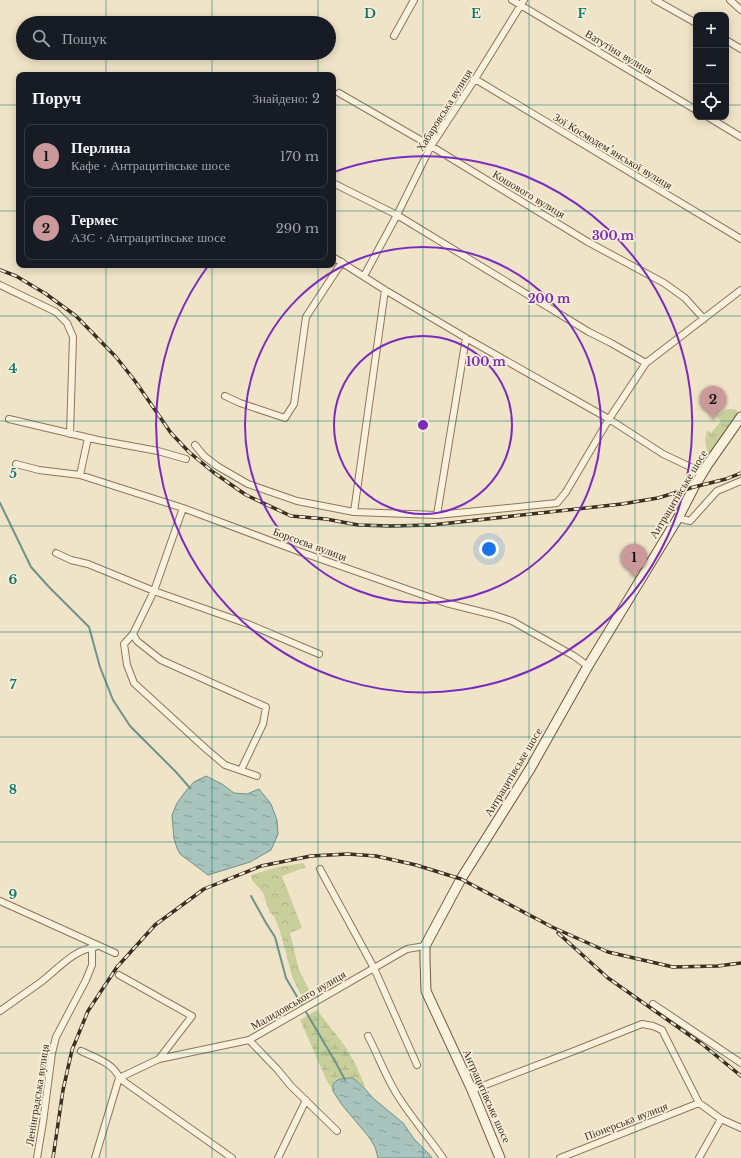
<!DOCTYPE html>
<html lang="uk">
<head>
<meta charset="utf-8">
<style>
  :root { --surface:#171b24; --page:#242831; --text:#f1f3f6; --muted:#9ea1a6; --line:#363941; --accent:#cc999b }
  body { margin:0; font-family:"Libre Baskerville",serif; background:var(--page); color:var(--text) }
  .controls { position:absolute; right:12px; top:12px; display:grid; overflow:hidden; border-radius:8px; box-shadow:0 2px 10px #0003 }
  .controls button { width:36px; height:36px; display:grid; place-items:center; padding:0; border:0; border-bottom:1px solid var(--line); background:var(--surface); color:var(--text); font:20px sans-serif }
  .you { position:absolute; left:489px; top:549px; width:14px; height:14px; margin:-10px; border:3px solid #fff; border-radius:50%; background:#1a73e8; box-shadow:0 0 0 6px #1a73e833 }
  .badge { display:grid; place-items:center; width:26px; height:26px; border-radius:50%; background:var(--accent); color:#111; font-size:13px; font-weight:700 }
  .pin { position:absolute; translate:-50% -33px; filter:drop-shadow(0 1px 2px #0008) }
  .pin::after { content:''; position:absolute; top:21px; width:14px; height:12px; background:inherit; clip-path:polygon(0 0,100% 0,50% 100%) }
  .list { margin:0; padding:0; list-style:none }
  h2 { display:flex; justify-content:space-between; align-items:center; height:52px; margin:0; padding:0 16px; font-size:17px }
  h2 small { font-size:13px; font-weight:400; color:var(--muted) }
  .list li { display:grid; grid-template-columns:26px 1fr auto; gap:12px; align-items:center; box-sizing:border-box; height:64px; margin:0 8px 8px; padding:0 8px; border:1px solid var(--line); border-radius:8px }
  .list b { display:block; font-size:15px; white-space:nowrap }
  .list p { margin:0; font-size:13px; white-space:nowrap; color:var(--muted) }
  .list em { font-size:13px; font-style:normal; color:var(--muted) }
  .icon { flex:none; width:22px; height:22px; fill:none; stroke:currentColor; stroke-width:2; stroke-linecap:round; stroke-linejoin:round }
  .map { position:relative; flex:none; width:741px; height:1158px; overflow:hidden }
  .search { position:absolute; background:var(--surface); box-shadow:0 2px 10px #0003; left:16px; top:16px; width:320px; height:44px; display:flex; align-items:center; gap:10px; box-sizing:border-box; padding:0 14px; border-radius:22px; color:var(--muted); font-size:15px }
  .panel { position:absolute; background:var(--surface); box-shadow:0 2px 10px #0003; left:16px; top:72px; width:320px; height:196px; border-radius:8px }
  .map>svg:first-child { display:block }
  .grass { fill:url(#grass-tufts) }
  .forest { fill:url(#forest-crowns) }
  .wetland { fill:url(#wetland-marsh) }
  .water { fill:url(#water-ripples); stroke:#6f938a }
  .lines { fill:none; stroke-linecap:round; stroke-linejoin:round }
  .stream { stroke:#6f938a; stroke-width:2 }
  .street-casing { stroke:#8d765c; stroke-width:8 }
  .secondary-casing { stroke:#6f573f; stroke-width:11 }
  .street { stroke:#faf1dc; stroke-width:6 }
  .secondary { stroke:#faf1dc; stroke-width:9 }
  .rail-casing { stroke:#3d2e20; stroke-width:3.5 }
  .rail { stroke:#f7eed8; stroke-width:2; stroke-dasharray:6; stroke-linecap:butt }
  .grid { fill:none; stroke:#0f766e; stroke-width:1; stroke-opacity:0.55 }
  .ring { fill:none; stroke:#7b2cbf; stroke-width:2 }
  .labels { text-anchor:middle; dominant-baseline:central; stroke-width:3.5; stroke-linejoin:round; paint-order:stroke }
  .street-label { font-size:11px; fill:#3d2e20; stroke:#f7eed8 }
  .grid-label { font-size:13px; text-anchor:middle; font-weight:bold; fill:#0f766e; stroke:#f7eed8; stroke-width:3.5; stroke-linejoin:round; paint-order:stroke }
  .centre { fill:#7b2cbf; stroke:#f7eed8; stroke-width:2 }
  .ring-label { font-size:12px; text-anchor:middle; font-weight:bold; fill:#7b2cbf; stroke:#f7eed8; stroke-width:3.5; stroke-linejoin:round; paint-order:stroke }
</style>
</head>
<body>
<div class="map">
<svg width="741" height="1158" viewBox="0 0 741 1158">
  <defs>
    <pattern id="grass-tufts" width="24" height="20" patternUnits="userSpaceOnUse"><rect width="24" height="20" fill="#c9cf9b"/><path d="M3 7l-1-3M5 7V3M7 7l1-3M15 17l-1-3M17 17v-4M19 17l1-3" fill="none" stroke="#aeb285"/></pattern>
    <pattern id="forest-crowns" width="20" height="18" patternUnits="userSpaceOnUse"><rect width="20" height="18" fill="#c9cf9b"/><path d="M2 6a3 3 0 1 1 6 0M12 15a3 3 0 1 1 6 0" fill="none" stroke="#aeb285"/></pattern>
    <pattern id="wetland-marsh" width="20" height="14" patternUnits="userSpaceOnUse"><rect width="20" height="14" fill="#c9cf9b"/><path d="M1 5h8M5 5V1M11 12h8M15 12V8" fill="none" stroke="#aeb285"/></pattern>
    <pattern id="water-ripples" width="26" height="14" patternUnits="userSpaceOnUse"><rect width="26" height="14" fill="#a9c4bc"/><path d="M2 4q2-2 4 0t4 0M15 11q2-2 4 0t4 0" fill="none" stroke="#8ba098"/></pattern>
  </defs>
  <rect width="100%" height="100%" fill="#f0e4c8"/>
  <path class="grass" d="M 729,409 L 733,409 L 737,410 L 738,415 L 711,452 L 707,452 L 705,439 L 707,430 L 711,433 L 721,421 L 716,416 L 723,411 Z"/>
  <path class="forest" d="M 303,863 L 306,867 L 282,876 L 302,928 L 290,933 L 299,970 L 311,994 L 303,1000 L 292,976 L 280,931 L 277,923 L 274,916 L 270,913 L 263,893 L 252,880 L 251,875 L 278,867 Z"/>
  <path class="wetland" d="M 317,1010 L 345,1046 L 356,1065 L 366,1089 L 353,1078 L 333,1084 L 333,1091 L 326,1079 L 300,1020 Z"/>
  <path class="water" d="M 206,776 L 222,784 L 234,793 L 247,794 L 259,789 L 271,804 L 277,820 L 278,834 L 271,850 L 250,862 L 208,875 L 180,854 L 177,848 L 174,839 L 172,815 L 177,803 L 185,792 L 194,782 Z
    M 353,1078 L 364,1088 L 374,1099 L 403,1123 L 414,1139 L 429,1154 L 432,1158 L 378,1158 L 375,1147 L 369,1137 L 342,1105 L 333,1091 L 333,1084 C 338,1078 344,1078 353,1078 Z"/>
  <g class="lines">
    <path class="stream" d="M 0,503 L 31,567 L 49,587 L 89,627 L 100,667 L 113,700 L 130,726 L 176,772 L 190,788
      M 251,896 L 266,923 L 275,937 L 286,978 L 336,1063 L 345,1080"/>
    <g class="street-casing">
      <path id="street" d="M 512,0 L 696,110
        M 655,0 L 696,23
        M 730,0 L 741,10
        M 394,36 L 414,0
        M 726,40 L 741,49
        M 475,79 L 741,239
        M 339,93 L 431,146 L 588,242 L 664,283 L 685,298 L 704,319
        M 708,117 L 741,137
        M 335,184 L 397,215 L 589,332 L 611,343 L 646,363
        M 333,257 L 385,290 L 466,338 L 609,419 L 663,454 L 703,473
        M 364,276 L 397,215 L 431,146 L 475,79 L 524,0
        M 0,285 L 56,312 L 67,323 L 73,337 L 70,434
        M 225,396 L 240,403 L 285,418 L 294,404 L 306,317 L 342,262
        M 9,419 L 98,440 L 158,451 L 186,459
        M 195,445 L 204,456 L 217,466 L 248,484 L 297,501 L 354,512 L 437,515 L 557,503 L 566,492 L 609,419 L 646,363 L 741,290
        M 16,464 L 39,470 L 80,475 L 183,508 L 295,550 L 446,603 L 494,615 L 512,621 L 574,656 L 588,666
        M 80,475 L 88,438
        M 183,508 L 154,591 L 133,634 L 137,641 L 161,660 L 266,707 L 263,724 L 241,770
        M 354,512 L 385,290
        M 437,515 L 466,338
        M 678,518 L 690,521 L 717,491 L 741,481
        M 56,553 L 71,560 L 88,564 L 154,591 L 248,624 L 319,654
        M 133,634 L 124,644 L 127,665 L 134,683 L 205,748 L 225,765 L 257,776
        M 320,869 L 374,968 L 417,1065
        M 0,901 L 115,953
        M 119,975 L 192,1016 L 159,1059
        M 653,1004 L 741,1063
        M 0,1011 C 14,1001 27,992 41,982 C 58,969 73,950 95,947
        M 368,1036 C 378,1055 385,1075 396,1093 C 410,1116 428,1136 443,1158
        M 249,1040 L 277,1069 L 291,1086 L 337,1131
        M 81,1051 C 94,1057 115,1064 119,1078 L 232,1158
        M 472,1090 L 574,1051 L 642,1024 L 653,1026 L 662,1030 L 699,1103 L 721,1119 L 741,1128
        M 37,1158 L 43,1122 L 52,1053 L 56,1037 L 86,980 L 92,965 L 92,947
        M 95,1158 L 119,1078 L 159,1059 L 249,1040 L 407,949 L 425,946
        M 278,1158 L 306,1100
        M 560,1158 L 699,1103
        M 699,1158 L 721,1119"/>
    </g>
    <g class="secondary-casing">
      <path id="secondary" d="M 500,1158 L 472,1090 L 426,991 L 425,959 L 425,946 L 461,879 L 530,769 L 588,666 L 678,518 L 694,487 L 708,464 L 741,417"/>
    </g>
    <use href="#street" class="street"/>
    <use href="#secondary" class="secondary"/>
    <g class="rail-casing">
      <path id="rail" d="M 0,270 L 16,276 L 46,294 L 76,316 L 116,357 L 135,381 L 171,433 L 189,452 L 213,472 L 246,495 L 291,516 L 326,519 L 358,525 L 391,526 L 432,525 L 622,504 L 658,498 L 694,487 L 726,479 L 741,473
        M 558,933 L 608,978 L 702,1044 L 741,1076
        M 53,1158 L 63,1090 L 72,1050 L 88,1011 L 117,967 L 155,925 L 204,889 L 261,866 L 311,856 L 348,854 L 376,856 L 416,865 L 461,879 L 552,927 L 608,952 L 673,967 L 718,966 L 741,963"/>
    </g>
    <use href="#rail" class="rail"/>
  </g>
  <path class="grid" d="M 106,0 L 106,23M 212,0 L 212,23M 318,0 L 318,23M 423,0 L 423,1158M 529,0 L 529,1158M 635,0 L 635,1158M 106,53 L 106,75M 212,53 L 212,75M 318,53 L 318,75M 0,105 L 19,105M 333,105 L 696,105M 726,105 L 741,105M 0,211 L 19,211M 333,211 L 741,211M 106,265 L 106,1158M 212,265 L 212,1158M 318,265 L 318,1158M 0,316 L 741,316M 0,421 L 741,421M 0,526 L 741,526M 0,632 L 741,632M 0,737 L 741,737M 0,842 L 741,842M 0,947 L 741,947M 0,1053 L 741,1053"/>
  <g class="ring">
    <circle cx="423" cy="425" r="89"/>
    <circle cx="423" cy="425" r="178"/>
    <path d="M334 172A268 268 0 1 1 208 266"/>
  </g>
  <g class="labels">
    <g class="street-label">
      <text transform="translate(619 52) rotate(31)">Ватутіна вулиця</text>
      <text transform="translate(444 110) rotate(-58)">Хабаровська вулиця</text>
      <text transform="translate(613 151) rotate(31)">Зої Космодем’янської вулиця</text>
      <text transform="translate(529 194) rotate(31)">Кошового вулиця</text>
      <text transform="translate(678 494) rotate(-59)">Антрацитівське шосе</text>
      <text transform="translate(310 544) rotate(20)">Борсоєва вулиця</text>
      <text transform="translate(513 772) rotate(-59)">Антрацитівське шосе</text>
      <text transform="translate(298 1000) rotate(-30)">Малидовського вулиця</text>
      <text transform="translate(37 1095) rotate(-81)">Ленінградська вулиця</text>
      <text transform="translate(487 1096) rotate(66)">Антрацитівське шосе</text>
      <text transform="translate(626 1121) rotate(-21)">Піонерська вулиця</text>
    </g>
  </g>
  <g class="grid-label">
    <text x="370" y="18">D</text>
    <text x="476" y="18">E</text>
    <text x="582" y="18">F</text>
    <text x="13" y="373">4</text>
    <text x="13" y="478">5</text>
    <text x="13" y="584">6</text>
    <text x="13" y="689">7</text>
    <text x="13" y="794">8</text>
    <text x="13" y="899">9</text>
  </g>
  <circle cx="423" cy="425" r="6" class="centre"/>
  <g class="ring-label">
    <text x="613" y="240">300 m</text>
    <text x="549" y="303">200 m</text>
    <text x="486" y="366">100 m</text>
  </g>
</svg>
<div class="controls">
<button>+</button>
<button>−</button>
<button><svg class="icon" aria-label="locate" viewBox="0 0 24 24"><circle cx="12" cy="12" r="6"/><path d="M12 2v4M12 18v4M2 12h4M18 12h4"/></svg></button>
</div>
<div class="you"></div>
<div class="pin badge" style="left:634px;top:577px">1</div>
<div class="pin badge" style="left:713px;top:419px">2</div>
<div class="search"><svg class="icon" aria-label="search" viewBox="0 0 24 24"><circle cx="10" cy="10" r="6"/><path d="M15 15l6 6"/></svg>Пошук</div>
<section class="panel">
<h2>Поруч<small>Знайдено: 2</small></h2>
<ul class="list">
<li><span class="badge">1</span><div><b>Перлина</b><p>Кафе · Антрацитівське шосе</p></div><em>170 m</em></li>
<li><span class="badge">2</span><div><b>Гермес</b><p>АЗС · Антрацитівське шосе</p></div><em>290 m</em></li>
</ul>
</section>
</div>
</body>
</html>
